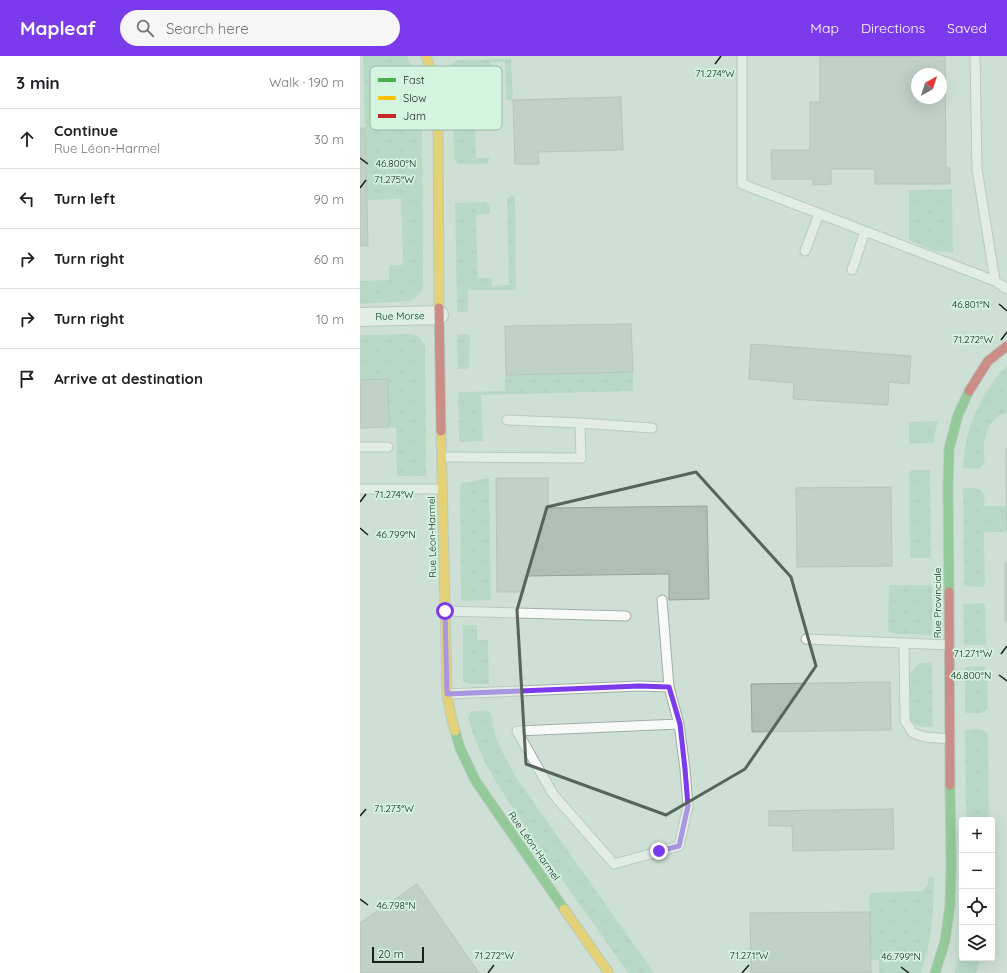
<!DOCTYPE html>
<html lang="en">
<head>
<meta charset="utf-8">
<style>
  :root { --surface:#fff; --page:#f6f6f6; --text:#202124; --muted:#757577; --line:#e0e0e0; --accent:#7c3aed }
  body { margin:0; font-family:Quicksand,sans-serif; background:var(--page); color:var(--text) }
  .controls { position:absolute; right:12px; bottom:12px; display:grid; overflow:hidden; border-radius:4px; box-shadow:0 4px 16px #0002 }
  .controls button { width:36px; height:36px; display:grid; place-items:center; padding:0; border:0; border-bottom:1px solid var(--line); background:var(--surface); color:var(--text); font:20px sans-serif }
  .compass { position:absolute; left:551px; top:12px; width:36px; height:36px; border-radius:50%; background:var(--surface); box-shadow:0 4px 16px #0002; rotate:39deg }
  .scale { position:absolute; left:12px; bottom:10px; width:52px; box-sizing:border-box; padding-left:4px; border:2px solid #15221b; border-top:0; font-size:11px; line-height:14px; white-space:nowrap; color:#15221b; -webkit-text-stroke:3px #d3f5e0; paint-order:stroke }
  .stop { position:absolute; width:12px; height:12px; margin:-9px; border:3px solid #7c3aed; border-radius:50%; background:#fff }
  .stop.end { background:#7c3aed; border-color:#fff; box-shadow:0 1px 4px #0008 }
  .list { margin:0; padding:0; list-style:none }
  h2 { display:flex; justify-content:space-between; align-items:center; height:52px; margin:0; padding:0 16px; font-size:17px }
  h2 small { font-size:13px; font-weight:400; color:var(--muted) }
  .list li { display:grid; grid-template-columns:26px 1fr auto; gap:12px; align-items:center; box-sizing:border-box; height:60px; padding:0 16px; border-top:1px solid var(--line) }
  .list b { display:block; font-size:15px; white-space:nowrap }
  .list p { margin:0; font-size:13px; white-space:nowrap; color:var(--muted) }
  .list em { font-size:13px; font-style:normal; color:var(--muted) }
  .icon { flex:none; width:22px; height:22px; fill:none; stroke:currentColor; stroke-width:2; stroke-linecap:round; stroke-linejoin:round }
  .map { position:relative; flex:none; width:647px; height:917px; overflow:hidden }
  header { display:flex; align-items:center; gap:24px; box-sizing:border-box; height:56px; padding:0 20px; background:var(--accent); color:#fff }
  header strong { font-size:19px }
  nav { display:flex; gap:22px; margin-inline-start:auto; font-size:14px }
  .search { width:280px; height:36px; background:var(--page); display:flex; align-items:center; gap:10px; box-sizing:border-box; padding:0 14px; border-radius:22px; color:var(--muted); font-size:15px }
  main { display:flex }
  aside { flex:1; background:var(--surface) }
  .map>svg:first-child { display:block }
  .grass { fill:url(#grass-tufts) }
  .building { fill:#b0beb6; stroke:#96a59c; fill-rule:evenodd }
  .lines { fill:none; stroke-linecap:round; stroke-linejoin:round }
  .lane-casing { stroke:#a0aea6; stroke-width:11 }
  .street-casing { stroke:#a0aea6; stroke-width:20 }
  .fast-casing { stroke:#a0aea6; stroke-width:11 }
  .slow-casing { stroke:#a0aea6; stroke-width:11 }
  .jam-casing { stroke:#a0aea6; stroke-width:11 }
  .lane { stroke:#f8faf9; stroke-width:9 }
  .street { stroke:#f8faf9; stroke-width:18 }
  .fast { stroke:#4caf50; stroke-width:9 }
  .slow { stroke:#ffc107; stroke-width:9 }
  .jam { stroke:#c62828; stroke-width:9 }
  .route { stroke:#7c3aed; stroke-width:5 }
  .marked { fill:none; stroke:#56645c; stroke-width:3; stroke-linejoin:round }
  .ticks { fill:none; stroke:#15221b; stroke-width:1.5 }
  .labels { text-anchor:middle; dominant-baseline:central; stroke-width:3.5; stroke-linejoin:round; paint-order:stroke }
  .street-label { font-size:10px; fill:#15221b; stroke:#d3f5e0 }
  .key { fill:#d3f5e0; stroke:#9ab6a5; stroke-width:1 }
  .key-label { font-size:11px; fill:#15221b }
  .ticks-label { font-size:10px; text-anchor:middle; fill:#15221b; stroke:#d3f5e0; stroke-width:3.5; stroke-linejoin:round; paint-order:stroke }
</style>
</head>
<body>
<header>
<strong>Mapleaf</strong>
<div class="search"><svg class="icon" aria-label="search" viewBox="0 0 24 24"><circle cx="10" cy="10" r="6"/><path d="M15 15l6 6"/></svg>Search here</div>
<nav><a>Map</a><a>Directions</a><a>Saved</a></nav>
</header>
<main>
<aside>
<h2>3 min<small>Walk · 190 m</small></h2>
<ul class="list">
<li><svg class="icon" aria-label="ahead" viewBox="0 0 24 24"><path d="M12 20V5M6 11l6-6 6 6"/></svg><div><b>Continue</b><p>Rue Léon-Harmel</p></div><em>30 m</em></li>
<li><svg class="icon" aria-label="left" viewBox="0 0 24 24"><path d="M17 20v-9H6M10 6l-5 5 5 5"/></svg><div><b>Turn left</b></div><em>90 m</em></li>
<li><svg class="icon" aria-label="right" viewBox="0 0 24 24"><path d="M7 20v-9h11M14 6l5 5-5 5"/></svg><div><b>Turn right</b></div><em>60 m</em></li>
<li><svg class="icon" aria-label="right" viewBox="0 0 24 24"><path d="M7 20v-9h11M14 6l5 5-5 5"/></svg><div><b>Turn right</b></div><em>10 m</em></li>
<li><svg class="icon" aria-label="arrive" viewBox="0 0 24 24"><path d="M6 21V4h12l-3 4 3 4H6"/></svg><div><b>Arrive at destination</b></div></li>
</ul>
</aside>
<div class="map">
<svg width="647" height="917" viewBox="0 0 647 917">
  <defs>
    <pattern id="grass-tufts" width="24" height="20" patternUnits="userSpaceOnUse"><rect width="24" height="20" fill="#a1d1b7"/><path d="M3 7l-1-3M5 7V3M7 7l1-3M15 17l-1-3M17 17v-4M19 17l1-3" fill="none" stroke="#8ab39d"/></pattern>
  </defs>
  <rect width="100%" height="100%" fill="#cee0d5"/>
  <path class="grass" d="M 3,0 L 47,0 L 55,22 L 62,68 L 63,231 C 61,238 56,242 50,245 L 0,248 L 0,225 L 29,224 L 29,209 L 43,209 L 41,143 L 7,144 Z
    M 151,3 L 153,44 L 146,44 L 145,6 L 130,6 L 130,13 L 113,14 L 116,102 L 130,102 L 127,108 L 98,108 L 94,104 L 93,48 L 91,32 L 87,11 L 97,4 Z
    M 592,133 L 593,196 L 574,195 L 549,184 L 549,134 Z
    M 150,140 L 155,140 L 156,234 L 108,234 L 108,254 L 107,256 L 97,256 L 95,147 L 126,146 L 130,149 L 130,158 L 116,159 L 118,222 L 132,222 L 132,230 L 149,229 L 147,143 Z
    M 52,278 C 59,280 62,284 65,290 L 66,420 L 37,420 L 36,372 L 29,371 L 28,323 L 0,324 L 0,279 Z
    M 108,278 L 110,280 L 109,311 L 107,313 L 98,313 L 97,279 Z
    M 647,310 L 647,357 C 631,359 624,379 624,393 C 624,399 627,406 621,411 C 617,414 608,412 603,412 C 604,400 605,389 608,377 C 613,358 631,323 647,310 Z
    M 273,316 L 273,335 L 121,339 L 123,385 L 101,386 L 99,383 L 98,336 L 145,335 L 145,319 Z
    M 578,365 L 573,387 L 571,387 L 550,388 L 549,387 L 549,366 Z
    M 551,414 L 568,414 L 570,415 L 571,502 L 551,502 L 550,501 L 549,416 Z
    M 129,422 L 131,544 L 103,545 L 101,543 L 100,429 L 102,427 Z
    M 603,432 C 611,432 622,430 624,439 C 625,443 624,447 625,450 L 646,450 L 647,476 L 624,476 L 625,528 L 624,530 L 622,531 L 604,530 Z
    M 529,529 L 570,529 L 572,531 L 572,579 L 536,578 L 531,577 L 528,574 Z
    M 623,547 L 625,549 L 626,589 L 604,589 L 603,548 Z
    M 103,569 L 117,569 L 117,584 L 128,584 L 129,628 L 108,628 L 103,625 Z
    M 572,606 L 573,671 C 563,671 556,673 550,663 L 549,619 L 556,610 L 560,607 Z
    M 624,610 L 626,612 L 628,652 C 623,660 613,657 605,657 L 605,611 Z
    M 127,654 L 131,658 L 136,682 L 144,699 L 156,721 L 294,917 L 268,917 L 170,778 L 141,734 L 124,705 L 113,678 L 108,661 L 111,656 Z
    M 620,673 C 624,674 626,676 628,680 L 629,761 L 627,764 L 606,764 L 605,674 Z
    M 571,820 L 574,822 C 574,843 573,866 569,887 C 567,897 564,907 561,917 L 519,917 L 519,904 L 511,904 L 509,837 L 562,835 L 568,829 L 568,823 Z
    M 602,883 L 602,902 L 620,902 L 616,917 L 595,917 Z"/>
  <path class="building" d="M 460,0 L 585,0 L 586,112 L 590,112 L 590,128 L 515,128 L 515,113 L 471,113 L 471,128 L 453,129 L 453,123 L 412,123 L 411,94 L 450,94 L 450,46 L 460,46 ZM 557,18 L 581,18 L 581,42 L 557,42 Z
    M 261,41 L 263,94 L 178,96 L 179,108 L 155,108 L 153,44 Z
    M 0,72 L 5,72 L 8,190 L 0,190 Z
    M 271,268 L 273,316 L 146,319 L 145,270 Z
    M 391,288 L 551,300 L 549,328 L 529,326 L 528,349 L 433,343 L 434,327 L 389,323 Z
    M 28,323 L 29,371 L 0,372 L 0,324 Z
    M 646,393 L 647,393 L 647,474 Z
    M 136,422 L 188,422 L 188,452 L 347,450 L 349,543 L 309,544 L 309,518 L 164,520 L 164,536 L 137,536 Z
    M 531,431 L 532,510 L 437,511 L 436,432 Z
    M 645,507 L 647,507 L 647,565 L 645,565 Z
    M 530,626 L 531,674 L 392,676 L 391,628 Z
    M 533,753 L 534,793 L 433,795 L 432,770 L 409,770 L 409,755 Z
    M 57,828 L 119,917 L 0,917 L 0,867 Z
    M 510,856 L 511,917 L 391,917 L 390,857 Z"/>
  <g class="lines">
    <g class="lane-casing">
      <path id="lane" d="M 382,0 L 382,128 L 635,225 L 647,233
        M 615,0 L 617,113 L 635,225
        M 445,195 L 459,158
        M 492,214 L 505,175
        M 147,364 L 220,367
        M 0,391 L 28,391
        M 82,401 L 221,402 L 220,367 L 292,372
        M 0,433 L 82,433
        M 85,555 L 266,560
        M 446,583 L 589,589
        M 544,587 L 545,665 L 553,677 L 565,681 L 590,683
        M 309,631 L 319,668 L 325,713 L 328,750 L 319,790 L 254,808 L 193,738 L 157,675 L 319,668
        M 87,638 L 279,630 L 309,631 L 302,544"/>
    </g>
    <g class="street-casing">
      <path id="street" d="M 0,261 L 79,259"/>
    </g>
    <g class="fast-casing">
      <path id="fast" d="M 589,536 L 588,433 L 589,393 L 598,359 L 609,335
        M 95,675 L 100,692 L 115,724 L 204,853
        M 575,917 L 585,885 L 590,849 L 591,809 L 590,729"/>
    </g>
    <g class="slow-casing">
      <path id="slow" d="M 66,0 L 69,9 L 78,50 L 79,252
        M 81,375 L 87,638 L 91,660 L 95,675
        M 204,853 L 249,917"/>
    </g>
    <g class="jam-casing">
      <path id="jam" d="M 79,252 L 81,375
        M 609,335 L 628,305 L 647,290
        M 589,536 L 590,729"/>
    </g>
    <use href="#lane" class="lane"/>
    <use href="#street" class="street"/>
    <use href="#fast" class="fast"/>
    <use href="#slow" class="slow"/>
    <use href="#jam" class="jam"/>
  </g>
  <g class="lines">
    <path class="route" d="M 85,555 L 87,638 L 279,630 L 309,631 L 320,668 L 325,713 L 328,750 L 319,790 L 299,795"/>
  </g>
  <path d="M0 0H647V917H0ZM 336,416 L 431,521 L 456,610 L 385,713 L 306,759 L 166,708 L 157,554 L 187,451 Z" fill="#cee0d5" fill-opacity=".55" fill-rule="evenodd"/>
  <path class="marked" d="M 336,416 L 431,521 L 456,610 L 385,713 L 306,759 L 166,708 L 157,554 L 187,451 Z"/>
  <path class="ticks" d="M 355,8 L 361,0M 0,102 L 8,108M 0,132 L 6,124M 639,248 L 647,255M 641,284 L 647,276M 0,446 L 6,438M 0,472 L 8,479M 641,598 L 647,590M 639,619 L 647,625M 0,760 L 6,753M 0,843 L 8,849M 541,911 L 549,917M 128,917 L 134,909M 382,917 L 389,909"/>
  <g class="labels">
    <g class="street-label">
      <text transform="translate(40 260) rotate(-1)">Rue Morse</text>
      <text transform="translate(72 481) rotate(-91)">Rue Léon-Harmel</text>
      <text transform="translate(577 547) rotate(-90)">Rue Provinciale</text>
      <text transform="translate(174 790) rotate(55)">Rue Léon-Harmel</text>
    </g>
  </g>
  <rect x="10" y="10" width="132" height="64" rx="6" class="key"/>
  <rect x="18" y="22" width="18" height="4" fill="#4caf50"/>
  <rect x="18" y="40" width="18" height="4" fill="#ffc107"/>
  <rect x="18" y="58" width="18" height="4" fill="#c62828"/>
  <g class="key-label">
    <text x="43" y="28">Fast</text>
    <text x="43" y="46">Slow</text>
    <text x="43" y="64">Jam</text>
  </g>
  <g class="ticks-label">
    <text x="355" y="21">71.274°W</text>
    <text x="36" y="111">46.800°N</text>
    <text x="34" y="127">71.275°W</text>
    <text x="611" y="252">46.801°N</text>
    <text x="613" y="287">71.272°W</text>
    <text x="34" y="442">71.274°W</text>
    <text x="36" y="482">46.799°N</text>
    <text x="613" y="601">71.271°W</text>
    <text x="611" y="623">46.800°N</text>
    <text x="34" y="756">71.273°W</text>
    <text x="36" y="853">46.798°N</text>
    <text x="134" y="903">71.272°W</text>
    <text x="389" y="903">71.271°W</text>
    <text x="541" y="904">46.799°N</text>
  </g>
</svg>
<div class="controls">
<button>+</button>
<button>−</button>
<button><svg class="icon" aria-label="locate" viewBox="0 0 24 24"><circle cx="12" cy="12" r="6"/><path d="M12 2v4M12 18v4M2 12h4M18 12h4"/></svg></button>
<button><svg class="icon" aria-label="layers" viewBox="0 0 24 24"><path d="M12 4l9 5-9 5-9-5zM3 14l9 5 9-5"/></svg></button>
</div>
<svg class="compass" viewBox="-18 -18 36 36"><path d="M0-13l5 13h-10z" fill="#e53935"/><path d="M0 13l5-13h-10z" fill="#757577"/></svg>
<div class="scale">20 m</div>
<div class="stop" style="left:85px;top:555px"></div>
<div class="stop end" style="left:299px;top:795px"></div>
</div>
</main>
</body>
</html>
